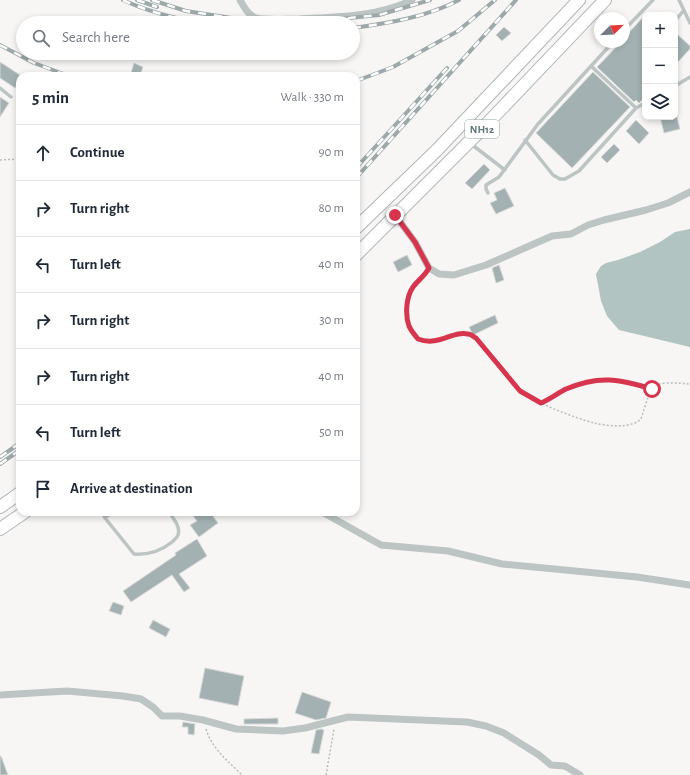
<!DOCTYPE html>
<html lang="en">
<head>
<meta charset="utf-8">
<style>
  :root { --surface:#fff; --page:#f2f2f3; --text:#1f2937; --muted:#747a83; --line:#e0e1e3 }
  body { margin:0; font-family:"Alegreya Sans",sans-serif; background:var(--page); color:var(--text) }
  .controls { position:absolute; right:12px; top:12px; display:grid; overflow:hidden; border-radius:8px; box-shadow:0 2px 6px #0003 }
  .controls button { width:36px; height:36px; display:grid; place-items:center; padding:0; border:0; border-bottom:1px solid var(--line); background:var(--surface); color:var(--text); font:20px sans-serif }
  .compass { position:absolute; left:594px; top:12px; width:36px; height:36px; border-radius:50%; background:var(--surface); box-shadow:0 2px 6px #0003; rotate:66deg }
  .stop { position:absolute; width:12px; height:12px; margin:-9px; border:3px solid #d7354e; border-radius:50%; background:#fff }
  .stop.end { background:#d7354e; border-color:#fff; box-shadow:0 1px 4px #0008 }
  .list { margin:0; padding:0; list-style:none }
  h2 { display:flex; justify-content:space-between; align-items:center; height:52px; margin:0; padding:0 16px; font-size:17px }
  h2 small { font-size:13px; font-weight:400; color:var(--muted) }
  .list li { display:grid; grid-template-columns:26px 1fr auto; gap:12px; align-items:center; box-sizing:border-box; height:56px; padding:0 16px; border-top:1px solid var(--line) }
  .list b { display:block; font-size:15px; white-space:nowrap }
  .list em { font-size:13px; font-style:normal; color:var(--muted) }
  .icon { flex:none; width:22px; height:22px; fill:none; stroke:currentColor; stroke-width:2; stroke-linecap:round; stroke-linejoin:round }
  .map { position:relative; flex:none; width:690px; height:775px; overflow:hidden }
  .search { position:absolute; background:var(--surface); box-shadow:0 2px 6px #0003; left:16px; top:16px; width:344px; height:44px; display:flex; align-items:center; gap:10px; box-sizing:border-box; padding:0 14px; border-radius:22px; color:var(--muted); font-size:15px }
  .panel { position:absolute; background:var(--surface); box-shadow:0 2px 6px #0003; left:16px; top:72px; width:344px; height:444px; border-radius:12px }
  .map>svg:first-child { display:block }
  .water { fill:#b2c4c1 }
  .building { fill:#a3b1b2; stroke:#d9d8d7 }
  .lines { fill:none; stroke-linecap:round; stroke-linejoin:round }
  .trunk-casing { stroke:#b0b7b8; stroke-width:14 }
  .path { stroke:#b7bcbd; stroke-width:1.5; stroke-dasharray:2 2; stroke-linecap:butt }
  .service { stroke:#bcc4c4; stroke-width:3.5 }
  .minor { stroke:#bcc4c4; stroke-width:7 }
  .trunk { stroke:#fff; stroke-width:12 }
  .rail-casing { stroke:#9ca8a9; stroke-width:4 }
  .rail { stroke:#fff; stroke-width:2.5; stroke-dasharray:8; stroke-linecap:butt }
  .route { stroke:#d7354e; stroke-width:5 }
  .labels { text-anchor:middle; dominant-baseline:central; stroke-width:4; stroke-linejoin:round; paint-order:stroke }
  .shield { fill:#fff; stroke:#8fa0a0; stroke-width:1 }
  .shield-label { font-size:11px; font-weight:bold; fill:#5f7778 }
</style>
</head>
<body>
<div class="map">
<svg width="690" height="775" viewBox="0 0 690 775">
  <rect width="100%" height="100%" fill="#f7f6f5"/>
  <path class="water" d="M 690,229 L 690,347 L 619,330 L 607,316 L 601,301 L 596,274 L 601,266 L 606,263 L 618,260 L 640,252 L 660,242 L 675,232 Z"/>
  <path class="building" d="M 645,15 L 645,97 L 639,103 L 636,100 L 634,102 L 597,67 L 621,42 L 624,42 L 624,38 Z
    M 504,27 L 511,33 L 502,41 L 496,35 Z
    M 675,32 L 690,46 L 690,49 L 675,65 Z
    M 0,62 L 20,75 L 20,81 L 15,88 L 0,78 Z
    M 134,63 L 143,67 L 141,73 L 138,72 L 137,76 L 130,76 Z
    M 593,72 L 630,107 L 572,168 L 536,133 Z
    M 0,97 L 9,103 L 0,117 Z
    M 660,117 L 677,117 L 680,129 L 664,133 Z
    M 636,120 L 649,133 L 639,144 L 626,131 Z
    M 614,144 L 620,150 L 607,163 L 601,157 Z
    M 484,164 L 490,170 L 472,189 L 465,183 Z
    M 505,188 L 514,206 L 496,214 L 490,203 L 497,200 L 494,193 Z
    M 407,255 L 412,265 L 398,272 L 393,262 Z
    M 499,265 L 504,280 L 496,283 L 492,268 Z
    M 495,315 L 498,323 L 473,335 L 469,327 Z
    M 190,512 L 210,512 L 218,523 L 199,537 L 190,525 L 197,521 Z
    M 197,539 L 207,556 L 179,574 L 190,588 L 184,592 L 172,575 L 131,602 L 123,591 L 176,555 L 175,553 Z
    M 113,602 L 124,606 L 121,615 L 109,611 Z
    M 153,620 L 170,629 L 166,637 L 149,628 Z
    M 205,668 L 244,676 L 238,706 L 199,698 Z
    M 302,692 L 331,702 L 326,718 L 316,720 L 295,713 Z
    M 278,718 L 278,724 L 244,724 L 244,719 Z
    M 183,722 L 195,724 L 194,735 L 188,734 L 188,727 L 182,727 Z
    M 321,729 L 324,730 L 319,754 L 311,753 L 316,730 Z
    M 0,756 L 1,756 L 8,775 L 0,775 Z"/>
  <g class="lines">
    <g class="trunk-casing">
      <path id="trunk" d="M 356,228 L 437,150 L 579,0
        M 356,255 L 484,127 L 605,0
        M 0,507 L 20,493
        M 0,529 L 25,512"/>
    </g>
    <path class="path" d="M 0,160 L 20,159
      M 425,275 C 422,279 417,282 414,286 C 406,296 405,315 409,326 C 411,331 415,335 418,339 C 439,346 454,330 468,334 C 471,334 474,337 476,338 C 491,355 504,374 519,390 C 530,401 578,419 594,423 C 608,426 630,429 641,419 C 653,382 650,381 690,384
      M 542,403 L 572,387 L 602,379 L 626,381 L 652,389
      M 206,729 C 212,749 228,761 242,775
      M 326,775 L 334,729"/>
    <path class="service" d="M 679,0 L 690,23
      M 675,21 L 684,10
      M 624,30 L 653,0
      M 591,66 L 636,108
      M 675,86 L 690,77
      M 0,88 L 11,97
      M 525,140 L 553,175 L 560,179 L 565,179 L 579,171 L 636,108 L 645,103
      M 471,144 L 505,170
      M 488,193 L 486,189 L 486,185 L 499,177 L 538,124 L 613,42
      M 102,512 L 105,518 L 134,554 C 149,555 161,551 172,542 C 174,540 177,538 178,535 C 181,527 173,518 169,512
      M 105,518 L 112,512"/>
    <path class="minor" d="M 240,0 C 244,7 248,15 256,18 C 268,21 287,19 300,19 C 336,17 378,17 412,0
      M 395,215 L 415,242 L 429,268 L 439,274 L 454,275 L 486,265 L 552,236 L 571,234 L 588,225 L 604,220 L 646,210 L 668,203 L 690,192
      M 322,512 L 381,545 L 448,551 L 502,564 L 637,577 L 690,585
      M 0,695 L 67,691 L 123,696 L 141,699 L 153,707 L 162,716 L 180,716 L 203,720 L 236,729 L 283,731 L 305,728 L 348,717 L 467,722 L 486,726 L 504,733 L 539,755 L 551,765 L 565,766 L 580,775"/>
    <use href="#trunk" class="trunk"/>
    <g class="rail-casing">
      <path id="rail" d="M 123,0 C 146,11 172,17 197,23
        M 137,0 L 157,7
        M 152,0 L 186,11 L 264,23
        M 300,23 L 379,15 L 430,0
        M 353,28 C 389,23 427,17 459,0
        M 0,45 L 34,63 L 69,76
        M 356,81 L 393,67 L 458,31 L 495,0
        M 356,168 L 447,68
        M 356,178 L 516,0
        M 0,457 L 20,443
        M 0,464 L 20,450"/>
    </g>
    <use href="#rail" class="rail"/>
  </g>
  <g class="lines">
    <path class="route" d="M 395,215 L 415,242 L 429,268 C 424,277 418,280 413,287 C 406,297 405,315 409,326 C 411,331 415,335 418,339 C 439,347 453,330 468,334 C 471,334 474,337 476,338 L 520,391 L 541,403 C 550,399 558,393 566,389 C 599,375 619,379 652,389"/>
  </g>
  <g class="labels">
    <rect class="shield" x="465" y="120" width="34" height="18" rx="3"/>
    <g class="shield-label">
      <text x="482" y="129">NH12</text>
    </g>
  </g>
</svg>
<div class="controls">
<button>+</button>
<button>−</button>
<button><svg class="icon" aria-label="layers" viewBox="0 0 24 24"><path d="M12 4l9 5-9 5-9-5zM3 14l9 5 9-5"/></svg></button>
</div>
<svg class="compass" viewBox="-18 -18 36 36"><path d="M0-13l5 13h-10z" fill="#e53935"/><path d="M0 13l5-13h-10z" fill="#747a83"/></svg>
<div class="stop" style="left:652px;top:389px"></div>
<div class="stop end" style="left:395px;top:215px"></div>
<div class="search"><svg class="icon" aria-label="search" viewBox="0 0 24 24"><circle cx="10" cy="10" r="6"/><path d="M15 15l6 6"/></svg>Search here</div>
<section class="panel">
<h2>5 min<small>Walk · 330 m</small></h2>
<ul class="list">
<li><svg class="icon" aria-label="ahead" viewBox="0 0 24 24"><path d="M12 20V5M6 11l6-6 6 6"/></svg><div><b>Continue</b></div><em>90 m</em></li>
<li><svg class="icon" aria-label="right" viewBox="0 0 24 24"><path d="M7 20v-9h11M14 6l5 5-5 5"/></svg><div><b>Turn right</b></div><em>80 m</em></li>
<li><svg class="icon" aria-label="left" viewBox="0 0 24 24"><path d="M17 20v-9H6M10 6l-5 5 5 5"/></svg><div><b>Turn left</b></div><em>40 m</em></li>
<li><svg class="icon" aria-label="right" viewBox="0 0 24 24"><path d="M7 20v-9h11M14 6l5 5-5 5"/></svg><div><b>Turn right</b></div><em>30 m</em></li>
<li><svg class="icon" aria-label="right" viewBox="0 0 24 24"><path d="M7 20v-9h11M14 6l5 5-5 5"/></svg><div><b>Turn right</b></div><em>40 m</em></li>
<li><svg class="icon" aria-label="left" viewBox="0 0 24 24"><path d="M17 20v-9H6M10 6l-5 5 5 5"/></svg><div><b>Turn left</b></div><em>50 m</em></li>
<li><svg class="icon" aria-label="arrive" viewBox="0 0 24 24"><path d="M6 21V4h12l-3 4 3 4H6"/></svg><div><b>Arrive at destination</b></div></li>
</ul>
</section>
</div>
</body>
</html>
